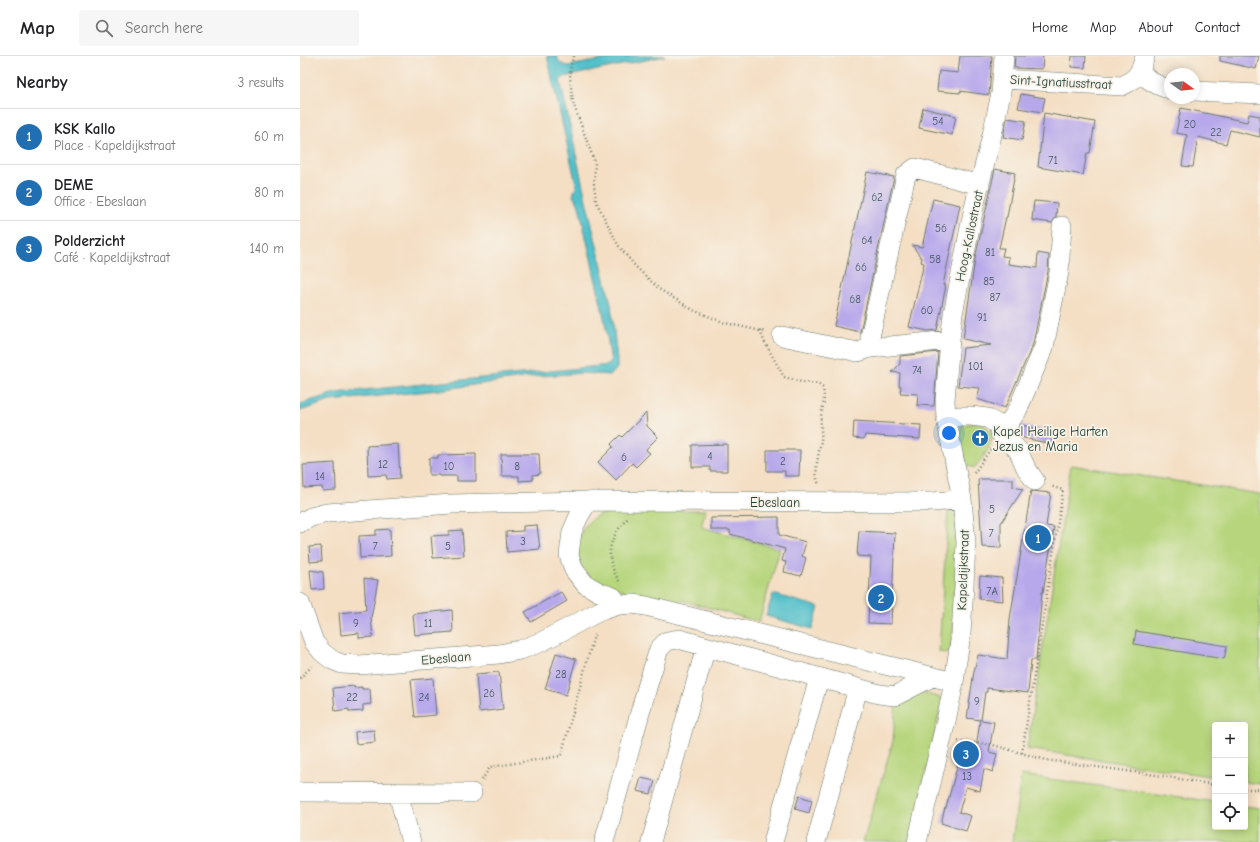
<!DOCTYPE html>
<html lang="en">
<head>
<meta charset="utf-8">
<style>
  :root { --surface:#fff; --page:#f6f6f6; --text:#202124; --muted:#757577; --line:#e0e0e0; --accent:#1f6fb2 }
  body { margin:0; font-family:"Comic Neue",sans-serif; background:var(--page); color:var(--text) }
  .controls { position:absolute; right:12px; bottom:12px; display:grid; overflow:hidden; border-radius:4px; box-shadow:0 2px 10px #0003 }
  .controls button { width:36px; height:36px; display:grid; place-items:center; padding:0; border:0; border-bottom:1px solid var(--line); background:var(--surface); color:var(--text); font:20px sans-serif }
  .compass { position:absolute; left:864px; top:12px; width:36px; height:36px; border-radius:50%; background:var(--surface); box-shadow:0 2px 10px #0003; rotate:105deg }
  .you { position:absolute; left:649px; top:377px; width:14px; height:14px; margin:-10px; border:3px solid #fff; border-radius:50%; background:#1a73e8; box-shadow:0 0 0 6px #1a73e833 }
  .badge { display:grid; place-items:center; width:26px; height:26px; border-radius:50%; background:var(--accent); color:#fff; font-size:13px; font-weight:700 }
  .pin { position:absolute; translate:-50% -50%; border:2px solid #fff; box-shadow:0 1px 4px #0006 }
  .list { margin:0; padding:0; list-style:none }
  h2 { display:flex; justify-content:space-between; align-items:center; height:52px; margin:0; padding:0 16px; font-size:17px }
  h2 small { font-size:13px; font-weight:400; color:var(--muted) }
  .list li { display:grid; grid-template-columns:26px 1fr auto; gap:12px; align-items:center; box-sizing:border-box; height:56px; padding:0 16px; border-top:1px solid var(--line) }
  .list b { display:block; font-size:15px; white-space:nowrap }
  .list p { margin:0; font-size:13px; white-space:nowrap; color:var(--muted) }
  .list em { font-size:13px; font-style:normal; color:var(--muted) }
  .icon { flex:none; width:22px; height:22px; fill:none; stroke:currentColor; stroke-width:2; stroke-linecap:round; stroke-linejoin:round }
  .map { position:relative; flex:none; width:960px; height:786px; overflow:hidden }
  header { display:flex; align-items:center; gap:24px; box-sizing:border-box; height:56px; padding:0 20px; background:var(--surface); border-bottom:1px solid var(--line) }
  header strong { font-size:19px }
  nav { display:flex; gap:22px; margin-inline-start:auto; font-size:14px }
  .search { width:280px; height:36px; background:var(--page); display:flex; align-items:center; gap:10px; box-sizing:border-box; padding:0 14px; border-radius:4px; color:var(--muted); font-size:15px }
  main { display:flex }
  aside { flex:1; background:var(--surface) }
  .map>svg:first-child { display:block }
  .green { fill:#b6d57c; stroke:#6a8958 }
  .water { fill:#52c0ca; stroke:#387e7f }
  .building { fill:#b7a8eb }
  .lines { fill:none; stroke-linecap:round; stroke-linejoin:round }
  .minor-casing { stroke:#6a7667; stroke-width:20 }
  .path { stroke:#6a7667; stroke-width:2.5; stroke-dasharray:1 3; stroke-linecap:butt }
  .minor { stroke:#fff; stroke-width:19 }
  .labels { text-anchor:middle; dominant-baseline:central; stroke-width:3.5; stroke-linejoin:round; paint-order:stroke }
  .number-label { font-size:11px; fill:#455862 }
  .street-label { font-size:13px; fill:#1f3d34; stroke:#f7f3e8 }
  .poi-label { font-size:13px; fill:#1f3d34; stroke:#f7f3e8; text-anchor:start }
</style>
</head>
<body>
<header>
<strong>Map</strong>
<div class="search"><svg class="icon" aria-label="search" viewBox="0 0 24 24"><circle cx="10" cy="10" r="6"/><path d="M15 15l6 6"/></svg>Search here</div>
<nav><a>Home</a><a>Map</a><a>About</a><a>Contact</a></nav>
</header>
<main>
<aside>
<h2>Nearby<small>3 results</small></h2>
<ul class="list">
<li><span class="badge">1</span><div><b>KSK Kallo</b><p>Place · Kapeldijkstraat</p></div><em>60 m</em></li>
<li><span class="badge">2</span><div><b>DEME</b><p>Office · Ebeslaan</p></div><em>80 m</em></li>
<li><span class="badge">3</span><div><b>Polderzicht</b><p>Café · Kapeldijkstraat</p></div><em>140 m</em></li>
</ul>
</aside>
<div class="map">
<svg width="960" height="786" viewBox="0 0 960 786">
  <rect width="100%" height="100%" fill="#f7f3e8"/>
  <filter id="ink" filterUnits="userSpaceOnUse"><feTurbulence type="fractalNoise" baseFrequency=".025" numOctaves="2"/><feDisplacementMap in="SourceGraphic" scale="8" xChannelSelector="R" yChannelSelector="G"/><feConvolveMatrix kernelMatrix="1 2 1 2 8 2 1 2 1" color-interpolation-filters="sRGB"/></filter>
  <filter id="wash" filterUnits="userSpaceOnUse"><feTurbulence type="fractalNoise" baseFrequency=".012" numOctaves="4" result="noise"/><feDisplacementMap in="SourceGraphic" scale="16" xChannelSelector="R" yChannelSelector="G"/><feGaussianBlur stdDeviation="0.9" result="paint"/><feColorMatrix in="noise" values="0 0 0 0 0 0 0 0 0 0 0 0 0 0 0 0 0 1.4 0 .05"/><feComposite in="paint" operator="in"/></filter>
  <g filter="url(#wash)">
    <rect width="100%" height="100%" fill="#f4dfc5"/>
    <path class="green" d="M 680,366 L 693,377 C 692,389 683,403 674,412 L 666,409 L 659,379 L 662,369 Z
      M 771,409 L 960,438 L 960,728 L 945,726 L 945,669 L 915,669 L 915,721 L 727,693 Z
      M 406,454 L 401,471 L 480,493 L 459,566 L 381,544 L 379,549 C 362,545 346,540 329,536 C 317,532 302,530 292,522 C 279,513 273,493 280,479 C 288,462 298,457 316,455 Z
      M 648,454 C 654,456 655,459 657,465 L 656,535 L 653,536 L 652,542 L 656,543 L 651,593 L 646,597 L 639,596 Z
      M 613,634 L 641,642 L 641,650 L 610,786 L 563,786 L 593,685 L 596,646 Z
      M 721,719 L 915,746 L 915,771 L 945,771 L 945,750 L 960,752 L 960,786 L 712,786 Z"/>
    <path class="water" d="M 247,0 L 257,0 C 259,7 261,8 268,10 L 323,0 L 365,0 L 264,21 L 260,24 L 286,144 L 311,248 L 317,304 L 317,312 L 313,317 L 309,319 L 282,317 L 229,321 L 139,334 L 30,345 L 0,355 L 0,348 L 35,337 L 309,309 L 311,306 L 305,266 L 279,150 L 276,143 L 273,141 L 274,135 L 276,132 L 276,128 Z
      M 473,538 L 519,551 L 512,573 L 466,560 Z"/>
    <g id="blocks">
      <path class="building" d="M 660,0 L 692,0 L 689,39 L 660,35 L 660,37 L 637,35 L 639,15 L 658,17 Z
        M 715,0 L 743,0 L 742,13 L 714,12 Z
        M 772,0 L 786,0 L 785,12 L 771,11 Z
        M 920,0 L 959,0 L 956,13 L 920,5 Z
        M 721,38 L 745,42 L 742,56 L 718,52 Z
        M 623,52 L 656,60 L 652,79 L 619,72 Z
        M 881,52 L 947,66 L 949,58 L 960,60 L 960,81 L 930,74 L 926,88 L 898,81 L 893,111 L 882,110 L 887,79 L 876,77 Z
        M 744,57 L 795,66 L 790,97 L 787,97 L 783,119 L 738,111 Z
        M 707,62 L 726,65 L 722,84 L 703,81 Z
        M 695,113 L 715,117 L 707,161 L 706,161 L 699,192 L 704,192 L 702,200 L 709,201 L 708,208 L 737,212 L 738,197 L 749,199 L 748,215 L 733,288 L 705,352 L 677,343 L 680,332 L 658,330 L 663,292 L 691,289 L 663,283 L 675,203 Z
        M 567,116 L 594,121 L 560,276 L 534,270 Z
        M 633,143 L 660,149 L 643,229 L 646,229 L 637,274 L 628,275 L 609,271 L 624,207 L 621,206 L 622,203 L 612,189 L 622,191 Z
        M 734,145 L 757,147 L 756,161 L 752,167 L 732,164 Z
        M 638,296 L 634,350 L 617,349 L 618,338 L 600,337 L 601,330 L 599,330 L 600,317 L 592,316 L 600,308 L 600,300 Z
        M 346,357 L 347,370 L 358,381 L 347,392 L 346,394 L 350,397 L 336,411 L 332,407 L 316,424 L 298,406 L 313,391 L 311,388 L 320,379 L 322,381 Z
        M 554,365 L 621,369 L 620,383 L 565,379 L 564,383 L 553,382 Z
        M 721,369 L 753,376 L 751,388 L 720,381 L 718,379 Z
        M 98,388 L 100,422 L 87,423 L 86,419 L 68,420 L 67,390 Z
        M 427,388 L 427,415 L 410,415 L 410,411 L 392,411 L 392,389 Z
        M 467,394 L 500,394 L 499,420 L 485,420 L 485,415 L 467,415 Z
        M 176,398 L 176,425 L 157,425 L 157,420 L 139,420 L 139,419 L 129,419 L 129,402 L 138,402 L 138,399 Z
        M 201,398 L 239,398 L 240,418 L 233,419 L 233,424 L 219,425 L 219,420 L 202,420 Z
        M 35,407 L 36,434 L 23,435 L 22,431 L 4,432 L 3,409 Z
        M 678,423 L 713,423 L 713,431 L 723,433 L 701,467 L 701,492 L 682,491 Z
        M 731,435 L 751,437 L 746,470 L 754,471 L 743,536 L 742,536 L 736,604 L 731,604 L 728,637 L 687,632 L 687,636 L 685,636 L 681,664 L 694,666 L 689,696 L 697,698 L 693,716 L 684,713 L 680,735 L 666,731 L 659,756 L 671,760 L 666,775 L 641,767 L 645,752 L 646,752 L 663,689 L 676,693 L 680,664 L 667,662 L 674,615 L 678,599 L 707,603 L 710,563 Z
        M 479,461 L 479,479 L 506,486 L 502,500 L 506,502 L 501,520 L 484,516 L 486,506 L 482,505 L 485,493 L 430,478 L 430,474 L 411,474 L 411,462 Z
        M 237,469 L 240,493 L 207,496 L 206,476 L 223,475 L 223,470 Z
        M 90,473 L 91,500 L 60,502 L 59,480 L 76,479 L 76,474 Z
        M 162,474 L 164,500 L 133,502 L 131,480 L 149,479 L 149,475 Z
        M 559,475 L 595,477 L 591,568 L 568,567 L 571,501 L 557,500 Z
        M 21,490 L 22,505 L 10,506 L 9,491 Z
        M 10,514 L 23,516 L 24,533 L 12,534 Z
        M 680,520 L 702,522 L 703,545 L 679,543 Z
        M 64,522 L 78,524 L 71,562 L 73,581 L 59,582 L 59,577 L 41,579 L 39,557 L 66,554 Z
        M 261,536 L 267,545 L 231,566 L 225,556 Z
        M 152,554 L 153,576 L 115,579 L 113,558 Z
        M 836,575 L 927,590 L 924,603 L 834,588 Z
        M 256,597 L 276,603 L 266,639 L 245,633 Z
        M 199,616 L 203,653 L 179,656 L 176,618 Z
        M 133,622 L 136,659 L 115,661 L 111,624 Z
        M 54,630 L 54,632 L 62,631 L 62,633 L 70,633 L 71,648 L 63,649 L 63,655 L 49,656 L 49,653 L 35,655 L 33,632 Z
        M 74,674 L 75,686 L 56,688 L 55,676 Z
        M 341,722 L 355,725 L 351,738 L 337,735 Z
        M 499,740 L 512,744 L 509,757 L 495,753 Z"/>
    </g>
  </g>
  <g filter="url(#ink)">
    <use href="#blocks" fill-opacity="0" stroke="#6a7667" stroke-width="1"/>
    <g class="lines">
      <g class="minor-casing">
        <path id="minor" d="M 840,17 C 849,24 858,31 870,33
          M 703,23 L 822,30 C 837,23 841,16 845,0
          M 894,35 L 960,38
          M 482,280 L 558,296 L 570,292 L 650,284
          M 570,292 L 570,281 L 606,119 L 615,112 L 680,129
          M 646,362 L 660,360 L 671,360 L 687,362 L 697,368 L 701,378 L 718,394 L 726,412 L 735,425
          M 701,378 L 717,355 L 744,291 L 759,216 L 762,170
          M 288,445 L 279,460 L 272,476 L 269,499 L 274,514 L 285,528 L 299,536 L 313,541 L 319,549
          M 0,467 L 11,461 L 27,457 L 152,448 L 288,445 L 632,446 L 645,445 L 662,443
          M 0,547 L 14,586 L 22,596 L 32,604 L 42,608 L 59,609 L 199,598 L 220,594 L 241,586 L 300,555 L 319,549 L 333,548 L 346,550 L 654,626
          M 0,736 L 172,737
          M 98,737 L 111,786
          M 304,786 L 348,628 L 359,593 L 367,585 L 379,583 L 579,638 L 595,640 L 632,621
          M 351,786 L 406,591
          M 473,786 L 519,622
          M 516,786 L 558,632
          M 617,786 L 646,665 L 654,626 L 661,578 L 664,530 L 666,487 L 662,443 L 646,362 L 645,344 L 650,284 L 653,258 L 674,151 L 692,79 L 701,37 L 704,0"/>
      </g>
      <path class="path" d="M 274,0 L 271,8 L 270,22 L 273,47 L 295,107 L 294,128 L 296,145 L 318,189 L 336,211 L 359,233 L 393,254 L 425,267 L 466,276
        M 460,275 L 464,285 L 484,321 L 501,326 L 518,328 L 523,332 C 525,344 523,349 521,360 C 520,368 522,377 521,385 C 519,397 513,418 519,428
        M 674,417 L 692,391
        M 319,525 C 304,500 308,483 328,462
        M 0,622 L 12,610
        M 658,685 L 693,689 L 746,704 L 856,719 L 915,729
        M 722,697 L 763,434 L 750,430
        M 182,724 L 190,711 L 261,700 L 295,576
        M 945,733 L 960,733"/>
      <use href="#minor" class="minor"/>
    </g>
  </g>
  <defs>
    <g id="church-disc" transform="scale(0.9)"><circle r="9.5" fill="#1f6fb2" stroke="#f7f3e8"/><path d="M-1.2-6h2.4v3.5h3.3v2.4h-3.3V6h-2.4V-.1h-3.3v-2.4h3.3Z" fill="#fff"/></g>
  </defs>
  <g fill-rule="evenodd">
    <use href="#church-disc" x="680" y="382"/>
  </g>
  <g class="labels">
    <g class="number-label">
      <text x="638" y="65">54</text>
      <text x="890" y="68">20</text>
      <text x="916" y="76">22</text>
      <text x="753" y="104">71</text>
      <text x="577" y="141">62</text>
      <text x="641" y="172">56</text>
      <text x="567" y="184">64</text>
      <text x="690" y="196">81</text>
      <text x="635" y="203">58</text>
      <text x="561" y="211">66</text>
      <text x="689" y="225">85</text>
      <text x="695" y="241">87</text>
      <text x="555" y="243">68</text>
      <text x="627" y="254">60</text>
      <text x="682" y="261">91</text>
      <text x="676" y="310">101</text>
      <text x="617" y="314">74</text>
      <text x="410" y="400">4</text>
      <text x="324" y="401">6</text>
      <text x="483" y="405">2</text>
      <text x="83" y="408">12</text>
      <text x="149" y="410">10</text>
      <text x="217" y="410">8</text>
      <text x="20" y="420">14</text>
      <text x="692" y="453">5</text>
      <text x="691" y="477">7</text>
      <text x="223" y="485">3</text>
      <text x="75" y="490">7</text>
      <text x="148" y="490">5</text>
      <text x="692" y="535">7A</text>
      <text x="56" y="567">9</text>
      <text x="128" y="567">11</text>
      <text x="261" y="618">28</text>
      <text x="189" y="637">26</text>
      <text x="52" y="641">22</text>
      <text x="124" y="641">24</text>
      <text x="677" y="645">9</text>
      <text x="667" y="720">13</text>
    </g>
    <g class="street-label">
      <text transform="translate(761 26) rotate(3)">Sint-Ignatiusstraat</text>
      <text transform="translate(669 180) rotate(-78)">Hoog-Kallostraat</text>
      <text x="475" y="446">Ebeslaan</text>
      <text transform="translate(663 514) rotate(-88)">Kapeldijkstraat</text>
      <text transform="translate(146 602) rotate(-5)">Ebeslaan</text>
    </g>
    <g class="poi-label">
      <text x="693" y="375">Kapel Heilige Harten<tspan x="693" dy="15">Jezus en Maria</tspan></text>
    </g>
  </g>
</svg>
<div class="controls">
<button>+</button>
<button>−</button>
<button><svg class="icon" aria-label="locate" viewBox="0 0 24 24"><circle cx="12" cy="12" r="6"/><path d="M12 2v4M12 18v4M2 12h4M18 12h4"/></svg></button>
</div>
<svg class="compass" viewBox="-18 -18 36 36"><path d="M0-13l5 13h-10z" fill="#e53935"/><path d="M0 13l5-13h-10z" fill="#757577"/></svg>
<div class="you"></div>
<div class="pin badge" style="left:738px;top:482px">1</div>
<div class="pin badge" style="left:581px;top:542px">2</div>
<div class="pin badge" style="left:666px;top:698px">3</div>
</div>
</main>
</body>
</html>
